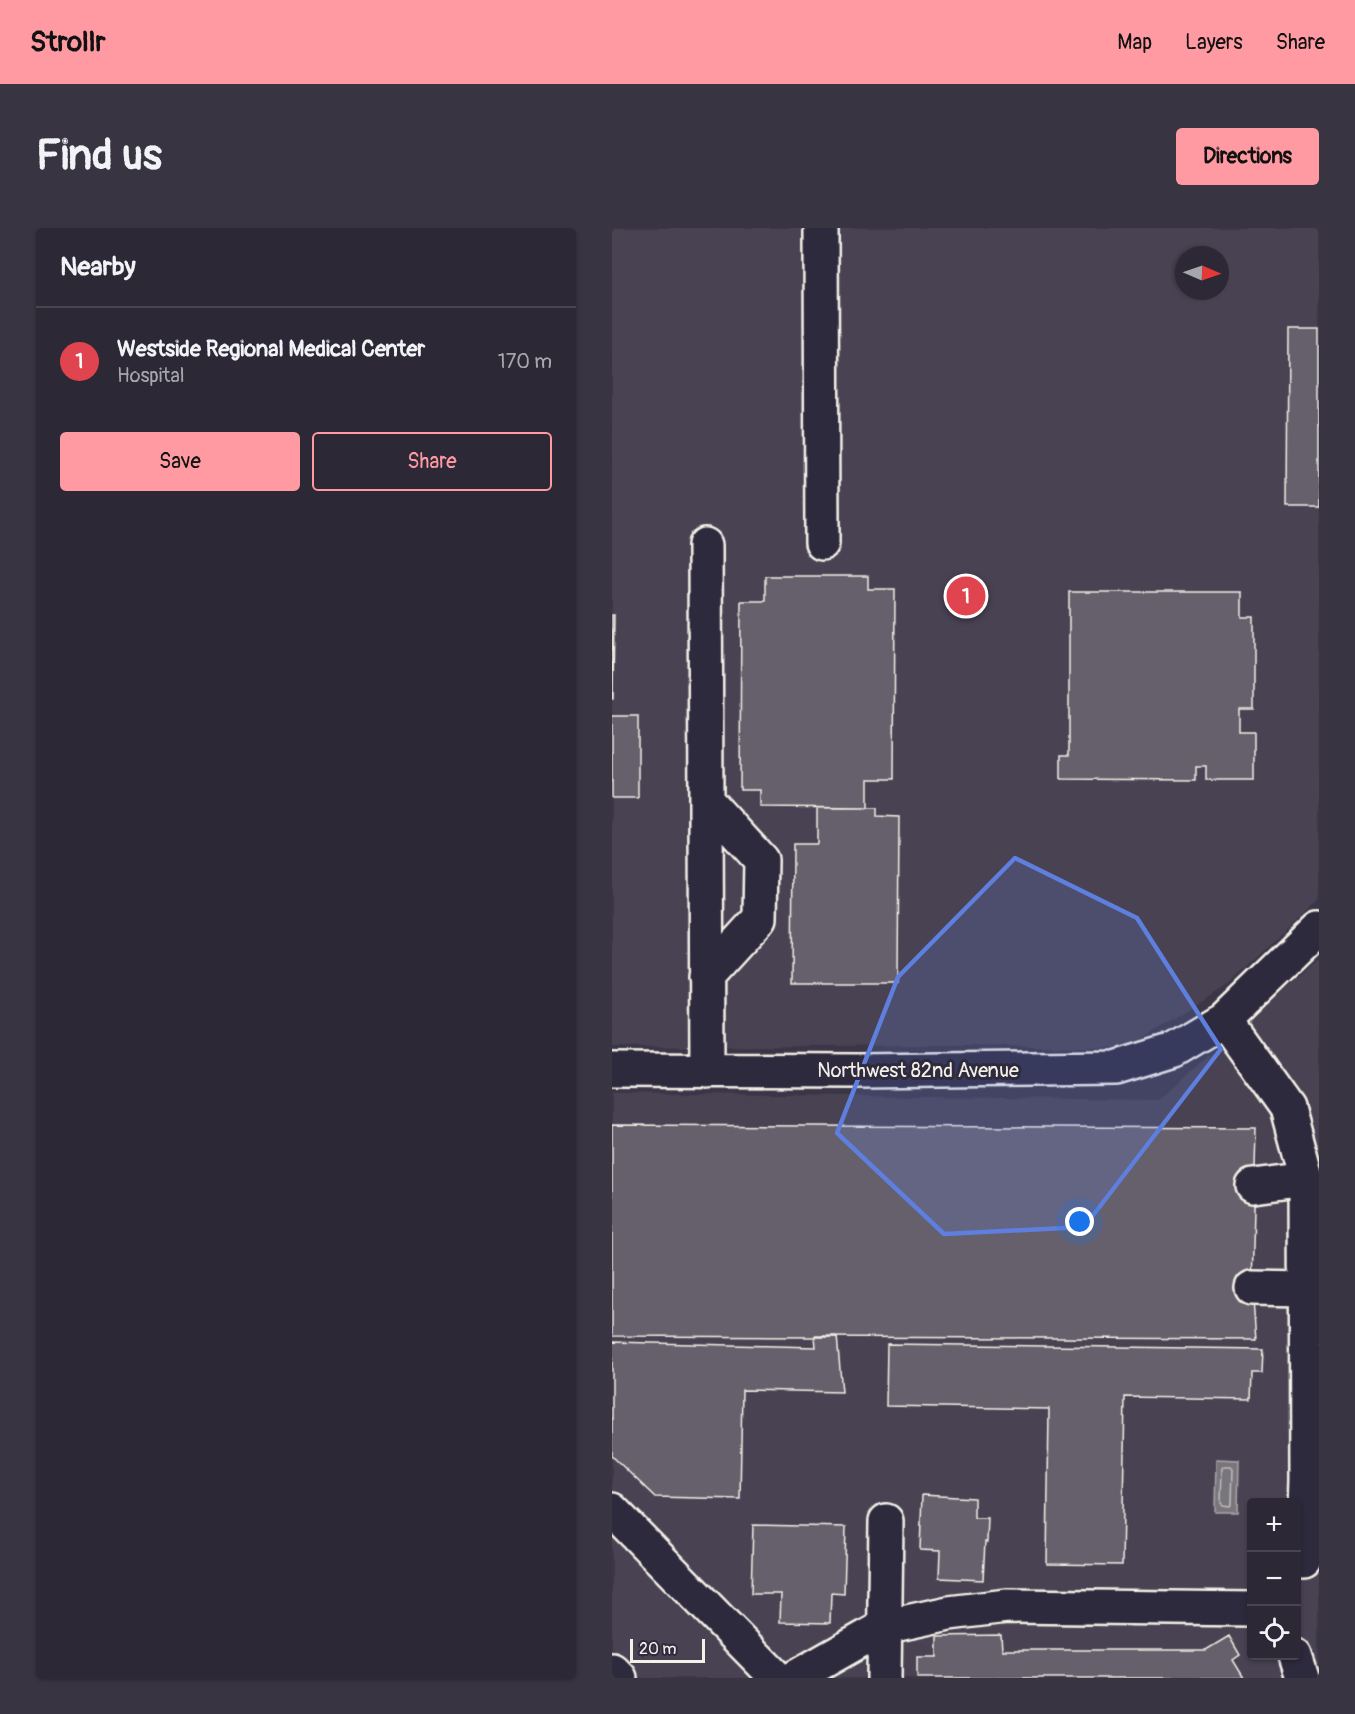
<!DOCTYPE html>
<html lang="en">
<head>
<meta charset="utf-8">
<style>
  :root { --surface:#2c2835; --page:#383441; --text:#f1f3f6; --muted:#a6a6ad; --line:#484450; --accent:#ff9aa2 }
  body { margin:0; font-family:Pangolin,sans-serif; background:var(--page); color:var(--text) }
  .controls { position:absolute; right:18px; bottom:18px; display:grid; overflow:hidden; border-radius:6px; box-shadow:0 2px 4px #0004 }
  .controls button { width:54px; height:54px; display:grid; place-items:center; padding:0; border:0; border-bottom:2px solid var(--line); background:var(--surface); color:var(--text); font:30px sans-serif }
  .compass { position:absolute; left:563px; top:18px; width:54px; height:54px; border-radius:50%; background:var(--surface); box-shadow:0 2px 4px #0004; rotate:92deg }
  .scale { position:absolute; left:18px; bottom:15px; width:75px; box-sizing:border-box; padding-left:6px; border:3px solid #f4f1e8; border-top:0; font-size:16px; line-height:21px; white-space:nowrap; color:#f4f1e8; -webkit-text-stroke:4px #2f2a3d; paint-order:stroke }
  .you { position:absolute; left:468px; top:994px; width:21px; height:21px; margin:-15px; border:4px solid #fff; border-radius:50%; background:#1a73e8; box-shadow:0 0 0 9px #1a73e833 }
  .badge { display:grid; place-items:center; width:39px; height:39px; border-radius:50%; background:var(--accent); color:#fff; font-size:20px; font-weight:700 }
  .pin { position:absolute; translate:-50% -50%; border:3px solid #fff; box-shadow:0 2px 6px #0006 }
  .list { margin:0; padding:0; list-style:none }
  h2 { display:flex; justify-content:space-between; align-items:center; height:78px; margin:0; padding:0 24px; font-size:26px }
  h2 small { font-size:20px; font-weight:400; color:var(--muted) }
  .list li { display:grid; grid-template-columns:39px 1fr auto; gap:18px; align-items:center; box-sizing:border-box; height:108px; padding:0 24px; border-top:2px solid var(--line) }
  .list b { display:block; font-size:22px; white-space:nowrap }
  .list p { margin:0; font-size:20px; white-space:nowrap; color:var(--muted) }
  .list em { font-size:20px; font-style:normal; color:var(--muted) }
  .actions { display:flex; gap:12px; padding:18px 24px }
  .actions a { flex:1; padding:14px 0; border:2px solid var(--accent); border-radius:6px; text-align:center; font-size:21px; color:var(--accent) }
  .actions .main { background:var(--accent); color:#111 }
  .icon { flex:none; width:33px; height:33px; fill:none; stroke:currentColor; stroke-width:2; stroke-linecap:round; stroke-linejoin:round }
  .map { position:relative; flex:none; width:707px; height:1450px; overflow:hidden; border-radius:6px }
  header { display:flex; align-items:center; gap:36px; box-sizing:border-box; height:84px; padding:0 30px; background:var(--accent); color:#111 }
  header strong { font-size:28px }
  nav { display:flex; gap:33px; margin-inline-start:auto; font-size:21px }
  .intro { display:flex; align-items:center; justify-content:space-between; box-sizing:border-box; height:144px; padding:0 36px }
  h1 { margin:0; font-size:42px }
  .button { padding:15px 27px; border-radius:6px; background:var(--accent); color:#111; font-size:21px; font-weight:700 }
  main { display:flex; gap:36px; padding:0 36px }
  aside { flex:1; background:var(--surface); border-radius:6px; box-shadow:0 2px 4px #0004 }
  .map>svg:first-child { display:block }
  .built { fill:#484352; fill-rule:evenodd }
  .water { fill:#78747b; stroke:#aaa6a7; stroke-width:1.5 }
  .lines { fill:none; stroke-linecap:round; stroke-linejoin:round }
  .shore { stroke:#c2bfbc; stroke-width:1.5 }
  .building { fill:#65616c; stroke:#f4f1e8; stroke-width:1.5 }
  .minor-casing { stroke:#f4f1e8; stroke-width:38 }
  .minor { stroke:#2f2a3d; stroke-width:33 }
  .marked { fill:#5e7fdd; fill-opacity:0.2; stroke:#5e7fdd; stroke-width:4.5; stroke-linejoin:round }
  .labels { text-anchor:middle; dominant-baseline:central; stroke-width:6; stroke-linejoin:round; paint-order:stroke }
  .street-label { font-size:20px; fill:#f4f1e8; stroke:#2f2a3d }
</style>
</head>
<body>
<header>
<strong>Strollr</strong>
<nav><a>Map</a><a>Layers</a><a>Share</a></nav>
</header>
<div class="intro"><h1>Find us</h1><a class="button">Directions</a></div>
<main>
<aside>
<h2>Nearby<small></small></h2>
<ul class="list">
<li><span class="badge" style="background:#e0444e">1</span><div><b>Westside Regional Medical Center</b><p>Hospital</p></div><em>170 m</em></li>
</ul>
<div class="actions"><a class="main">Save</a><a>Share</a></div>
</aside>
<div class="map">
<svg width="707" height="1450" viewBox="0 0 707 1450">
  <rect width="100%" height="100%" fill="#3b3647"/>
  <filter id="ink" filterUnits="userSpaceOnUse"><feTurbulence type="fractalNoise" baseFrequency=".0167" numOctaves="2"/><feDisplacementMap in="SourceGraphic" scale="12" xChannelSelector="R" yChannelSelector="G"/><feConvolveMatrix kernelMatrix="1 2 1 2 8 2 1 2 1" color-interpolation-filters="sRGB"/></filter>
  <g filter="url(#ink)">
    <path class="built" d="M 0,0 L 707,0 L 707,672 L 616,757 L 517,820 L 350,817 L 0,819 ZM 572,27 L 608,27 L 608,63 L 572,63 Z
      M 707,731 L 707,1450 L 0,1450 L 0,865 L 546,872 ZM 640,1274 L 684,1274 L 684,1428 L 640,1428 Z"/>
    <path class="water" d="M 604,1231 L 627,1232 L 626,1284 L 603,1284 Z"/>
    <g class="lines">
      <path class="shore" d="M 612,1238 L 619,1238 L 621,1240 L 620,1275 L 618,1278 L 611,1277 L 609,1275 L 610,1240 Z"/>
    </g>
    <path class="building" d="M 676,101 L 707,101 L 707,279 L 675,279 Z
      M 153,348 L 256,348 L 256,361 L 283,361 L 282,551 L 256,551 L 256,580 L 148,579 L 148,562 L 128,562 L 129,373 L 153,373 Z
      M 457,364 L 630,364 L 630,389 L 642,389 L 642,481 L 627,481 L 627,504 L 642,504 L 642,552 L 594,552 L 594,538 L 584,538 L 584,552 L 449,551 L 449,527 L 457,527 Z
      M 0,387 L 2,387 L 1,471 L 0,471 Z
      M 0,488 L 26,488 L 26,570 L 0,570 Z
      M 205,580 L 265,580 L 265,588 L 287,589 L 286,755 L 180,755 L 181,616 L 205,616 Z
      M 0,897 L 644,900 L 640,1060 L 644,1111 L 0,1108 Z
      M 203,1108 L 225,1108 L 230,1164 L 130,1162 L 128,1271 L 43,1269 L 0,1228 L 0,1114 L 204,1119 Z
      M 275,1116 L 651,1121 L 650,1145 L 640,1145 L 639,1171 L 513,1169 L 510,1337 L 435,1336 L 437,1181 L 274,1178 Z
      M 310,1267 L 362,1270 L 362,1290 L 376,1290 L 375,1314 L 373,1314 L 371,1352 L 327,1350 L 328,1323 L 308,1322 Z
      M 141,1297 L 234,1299 L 232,1366 L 219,1365 L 218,1395 L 168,1394 L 169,1366 L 139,1366 Z
      M 389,1407 L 390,1422 L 594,1422 L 617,1408 L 628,1427 L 621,1432 L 632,1450 L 305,1450 L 305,1429 L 325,1429 L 325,1408 Z"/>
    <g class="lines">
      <g class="minor-casing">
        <path id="minor" d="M 209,0 L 210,315
          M 93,317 L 95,843
          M 94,572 L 149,632 L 148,690 L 94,749
          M 612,792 L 675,880 L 694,951 L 695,1253 L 692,1333
          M 0,842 L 247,843 L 504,840 L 562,822 L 612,792 L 707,700
          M 641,958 L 694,951
          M 640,1060 L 695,1061
          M 0,1282 L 165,1450
          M 683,1428 L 690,1450
          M 0,1442 L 8,1450
          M 182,1450 L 272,1399 L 337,1385 L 395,1378 L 640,1381
          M 272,1450 L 274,1293"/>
      </g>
      <use href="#minor" class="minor"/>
    </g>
  </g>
  <path class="marked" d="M 403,630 L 525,690 L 609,821 L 472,999 L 332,1006 L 225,905 L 286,749 Z"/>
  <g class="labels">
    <g class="street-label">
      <text x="306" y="842">Northwest 82nd Avenue</text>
    </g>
  </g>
</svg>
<div class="controls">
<button>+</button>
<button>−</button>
<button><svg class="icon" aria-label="locate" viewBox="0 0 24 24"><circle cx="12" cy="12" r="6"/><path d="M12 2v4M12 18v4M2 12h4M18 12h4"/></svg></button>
</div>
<svg class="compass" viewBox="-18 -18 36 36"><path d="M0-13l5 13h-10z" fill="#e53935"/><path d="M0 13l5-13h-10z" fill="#a6a6ad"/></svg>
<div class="scale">20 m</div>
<div class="you"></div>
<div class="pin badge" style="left:354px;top:368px;background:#e0444e">1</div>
</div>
</main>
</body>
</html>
